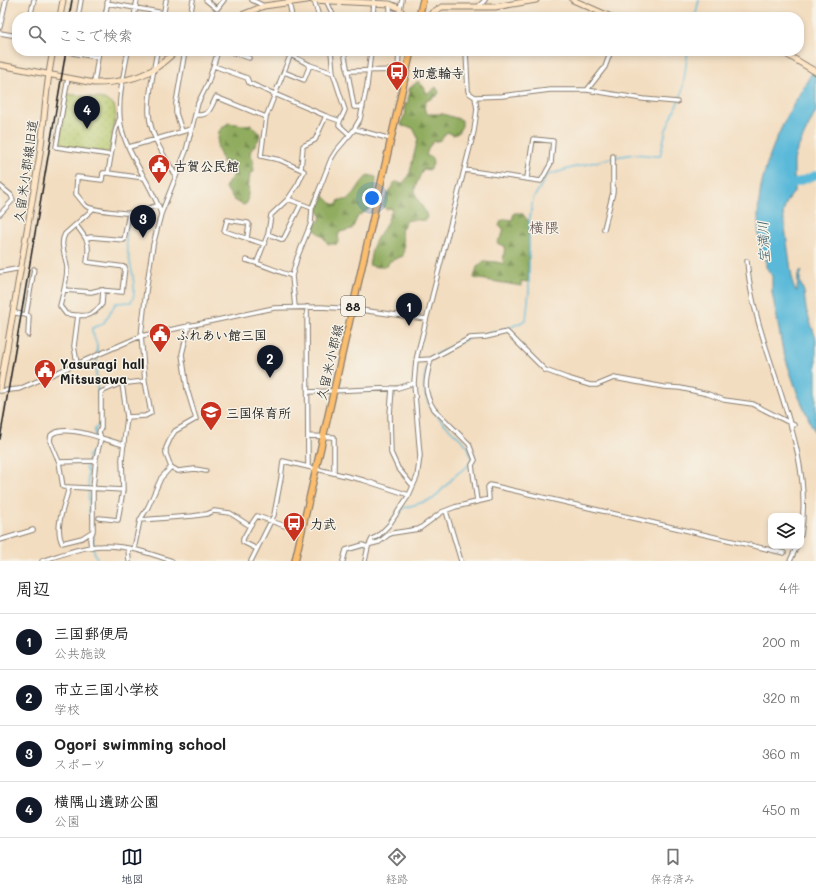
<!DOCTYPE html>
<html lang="ja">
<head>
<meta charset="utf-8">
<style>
  :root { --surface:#fff; --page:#f6f6f6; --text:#222; --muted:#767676; --line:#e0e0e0; --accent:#111827 }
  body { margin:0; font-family:Mali,"Klee One",sans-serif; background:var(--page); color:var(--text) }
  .controls { position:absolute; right:12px; bottom:12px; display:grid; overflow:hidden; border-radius:8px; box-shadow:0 2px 6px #0003 }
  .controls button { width:36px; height:36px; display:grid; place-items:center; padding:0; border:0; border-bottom:1px solid var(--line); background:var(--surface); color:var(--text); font:20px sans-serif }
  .you { position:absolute; left:372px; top:198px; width:14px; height:14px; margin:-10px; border:3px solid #fff; border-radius:50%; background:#1a73e8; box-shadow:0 0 0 6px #1a73e833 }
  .badge { display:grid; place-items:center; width:26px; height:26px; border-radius:50%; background:var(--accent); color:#fff; font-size:13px; font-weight:700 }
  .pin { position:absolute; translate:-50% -33px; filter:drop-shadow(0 1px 2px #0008) }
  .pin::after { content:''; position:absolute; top:21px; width:14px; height:12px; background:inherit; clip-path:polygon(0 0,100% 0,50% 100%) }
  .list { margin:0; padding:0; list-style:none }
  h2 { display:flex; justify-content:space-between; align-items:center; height:52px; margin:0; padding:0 16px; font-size:17px }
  h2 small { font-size:13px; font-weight:400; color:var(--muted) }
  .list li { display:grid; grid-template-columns:26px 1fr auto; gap:12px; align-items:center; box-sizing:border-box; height:56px; padding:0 16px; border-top:1px solid var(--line) }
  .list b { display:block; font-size:15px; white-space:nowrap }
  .list p { margin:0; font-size:13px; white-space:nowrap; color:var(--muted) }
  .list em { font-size:13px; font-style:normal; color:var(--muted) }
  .icon { flex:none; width:22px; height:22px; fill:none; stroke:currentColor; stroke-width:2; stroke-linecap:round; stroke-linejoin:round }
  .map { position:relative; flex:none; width:816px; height:561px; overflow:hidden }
  .search { position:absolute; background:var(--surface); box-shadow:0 2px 6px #0003; left:12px; right:12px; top:12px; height:44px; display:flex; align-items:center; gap:10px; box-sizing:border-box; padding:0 14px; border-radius:16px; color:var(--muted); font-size:15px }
  .sheet { height:276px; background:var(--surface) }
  nav { display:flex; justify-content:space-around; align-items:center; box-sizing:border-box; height:56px; border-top:1px solid var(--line); background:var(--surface); font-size:11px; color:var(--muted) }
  nav a { display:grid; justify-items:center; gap:2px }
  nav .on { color:var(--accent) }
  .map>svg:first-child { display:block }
  .green { fill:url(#green-dots); stroke:#687243 }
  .forest { fill:url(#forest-firs); stroke:#56643d }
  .water { fill:#5ab9d9; stroke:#3b6a7a }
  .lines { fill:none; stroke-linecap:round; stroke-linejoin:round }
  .stream { stroke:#5ab9d9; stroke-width:1.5 }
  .river { stroke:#5ab9d9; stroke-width:8 }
  .street-casing { stroke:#887c6e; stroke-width:5.5 }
  .secondary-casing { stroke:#887c6e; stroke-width:7 }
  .primary-casing { stroke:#887c6e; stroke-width:8 }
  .street { stroke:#fff; stroke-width:3.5 }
  .secondary { stroke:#fde5c5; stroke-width:5 }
  .primary { stroke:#fbbd6e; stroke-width:5.5 }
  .rail { stroke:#1c1c1c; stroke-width:1.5 }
  .labels { text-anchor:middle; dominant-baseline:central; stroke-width:3; stroke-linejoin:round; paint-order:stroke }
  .shield { fill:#f7f3e8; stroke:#5e5c59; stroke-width:1 }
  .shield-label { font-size:12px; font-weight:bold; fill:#1c1c1c }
  .poi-label { font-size:13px; font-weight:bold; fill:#1c1c1c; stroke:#f7f3e8; text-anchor:start }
  .street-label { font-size:13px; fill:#1c1c1c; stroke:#f7f3e8 }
  .water-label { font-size:14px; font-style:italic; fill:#355b68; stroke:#f7f3e8 }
  .quarter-label { font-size:15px; fill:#5d4b4b; stroke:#f7f3e8 }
</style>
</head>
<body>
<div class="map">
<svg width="816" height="561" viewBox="0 0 816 561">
  <defs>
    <pattern id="green-dots" width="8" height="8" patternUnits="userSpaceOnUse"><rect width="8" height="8" fill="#b5c76a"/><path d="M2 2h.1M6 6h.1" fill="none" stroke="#9baa5b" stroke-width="1.8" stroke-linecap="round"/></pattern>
    <pattern id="forest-firs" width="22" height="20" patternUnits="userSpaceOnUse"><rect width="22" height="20" fill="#90ac5e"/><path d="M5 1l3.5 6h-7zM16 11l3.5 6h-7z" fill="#758b4d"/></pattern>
  </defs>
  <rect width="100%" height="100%" fill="#f7f3e8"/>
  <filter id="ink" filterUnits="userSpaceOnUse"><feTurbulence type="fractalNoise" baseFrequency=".025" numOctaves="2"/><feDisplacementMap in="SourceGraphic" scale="8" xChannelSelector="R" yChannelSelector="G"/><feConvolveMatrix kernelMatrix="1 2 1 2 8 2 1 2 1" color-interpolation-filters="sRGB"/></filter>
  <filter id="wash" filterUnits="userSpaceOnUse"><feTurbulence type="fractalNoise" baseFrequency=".012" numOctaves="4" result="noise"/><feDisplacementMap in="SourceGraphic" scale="16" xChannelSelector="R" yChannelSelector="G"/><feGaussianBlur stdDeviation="0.9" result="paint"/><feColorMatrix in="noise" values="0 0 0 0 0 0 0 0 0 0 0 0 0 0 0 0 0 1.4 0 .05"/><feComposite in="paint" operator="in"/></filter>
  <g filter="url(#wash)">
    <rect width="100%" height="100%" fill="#f3ddc0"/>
    <path class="green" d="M 67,94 L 104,99 L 114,105 L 116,115 L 109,152 L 107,153 L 60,145 L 59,143 Z"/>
    <path class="forest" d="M 418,81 L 425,88 L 426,93 L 430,92 L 436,87 L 439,92 L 437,96 L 426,101 L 424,108 L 427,114 L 443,114 L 462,120 L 462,126 L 458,133 L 454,135 L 447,132 C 442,137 442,142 434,141 L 429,147 L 426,155 L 432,158 L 433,164 L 430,170 L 423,169 C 421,174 415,186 415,190 C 415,200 425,207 427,217 L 425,220 C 416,221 416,218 406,221 L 401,231 L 404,247 L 403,256 L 390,261 L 387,266 L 377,267 L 369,265 C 371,258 371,250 374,244 C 377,236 384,230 387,222 C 389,218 389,215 392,211 L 391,208 L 386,209 L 383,207 L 383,203 C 386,197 391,187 395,182 L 403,183 L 409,176 L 418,138 L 413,128 L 402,126 L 401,122 L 406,113 C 403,107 404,105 409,101 L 407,98 L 410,94 L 409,89 Z
      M 228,123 L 246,125 L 251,124 L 260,134 L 259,139 L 250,152 L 253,160 L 254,172 L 250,173 L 247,203 L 244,205 L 235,201 L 225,187 L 234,174 L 229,162 L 222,162 L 221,156 L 217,148 L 219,131 Z
      M 368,175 L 376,177 L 375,196 L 371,206 L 368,210 L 358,216 L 352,229 L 340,232 L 338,236 L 339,240 L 337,244 L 328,244 L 324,238 L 313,228 L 313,226 L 320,220 L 321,215 C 315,209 315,200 323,195 L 331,203 L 337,205 L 339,200 L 347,200 L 353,195 L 361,183 Z
      M 514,213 L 522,213 L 529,222 L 528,282 L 521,281 L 521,286 L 474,278 L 477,267 L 484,261 L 496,262 L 505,264 L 503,261 L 505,246 L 497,243 C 499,238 505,234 503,228 L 499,226 L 501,221 L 506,219 L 512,220 Z"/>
    <path class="water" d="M 816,66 L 816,111 L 797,150 L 794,160 L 794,192 L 787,201 L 783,213 L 793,285 L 795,290 L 797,291 L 798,275 L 801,270 L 802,271 L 800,276 L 800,282 L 804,292 L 806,309 L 816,339 L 816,435 L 798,395 L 783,351 L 772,292 L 772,276 L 766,267 L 766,258 L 761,254 C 760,241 758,229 758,217 C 759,160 788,113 816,66 Z"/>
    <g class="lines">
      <path class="stream" d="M 695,17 L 699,0
        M 483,335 L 509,328 L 526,320 L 529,291 L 529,222 L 533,199 L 546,177 L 548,175 L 575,167 L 615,157 L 635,154 L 656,156 L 660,156 L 666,130 L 682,93 L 688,51
        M 99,410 L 96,372 L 97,345 L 92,331 L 92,328 L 103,324 L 116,303 L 131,302 C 140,290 127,256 126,241 C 126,233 129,224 131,217
        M 91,525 L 89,510 L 88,471 L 85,466 L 89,462 L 88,456 L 95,448 L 95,429 L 100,424
        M 389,527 L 404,508 L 433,499 L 457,474 L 470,464 L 472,460 L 468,447 L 464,442 C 446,425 421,407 424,379 C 425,372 427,365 429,358 L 470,337
        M 93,535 L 94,551 L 98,561
        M 345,561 L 349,546 L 369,542"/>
      <path class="river" d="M 785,187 L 816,175"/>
    </g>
  </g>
  <g filter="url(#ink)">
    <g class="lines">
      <g class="street-casing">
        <path id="street" d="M 206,0 L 217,9 L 224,0
          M 252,0 L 264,6
          M 314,0 L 319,17
          M 326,0 L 334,17
          M 289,2 L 292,17
          M 107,3 L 164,13
          M 390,4 L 390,12 L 398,13 L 401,17
          M 478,7 L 485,0
          M 400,9 L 402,0
          M 30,17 L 34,0
          M 78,17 L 81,0
          M 105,17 L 108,0
          M 134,17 L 137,0
          M 163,17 L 166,0
          M 190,17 L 193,0
          M 373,17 L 374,0
          M 0,27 L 6,0
          M 0,33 L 17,36
          M 72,51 L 72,53 L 98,57
          M 128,51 C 124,73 118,96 120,118 C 122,150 153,184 161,214
          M 157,51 C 154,71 148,93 149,113 C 150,136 165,157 176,176
          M 229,51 L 249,58
          M 283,51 L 310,65 L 333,73
          M 331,51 L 333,73 L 345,110 L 340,121
          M 344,51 L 354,107 L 363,107
          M 466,51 L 468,91 L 469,93 L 475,97 L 502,96 L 550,90 L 587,90 L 643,99 L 677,102
          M 214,66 L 247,78 L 249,83 L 326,116 L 315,140 L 303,146 L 301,169
          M 398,70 L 399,51
          M 347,71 L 407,70
          M 284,72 L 304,80 L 310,65
          M 68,78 L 56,147 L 111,155
          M 94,83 L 99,51
          M 587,90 L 605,67 L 611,51
          M 195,115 C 210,116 210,109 216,97 L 266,117
          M 326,116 L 340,121 L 339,125 L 350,135
          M 354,129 L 391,139
          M 182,131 L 176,113 L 176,103 L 185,51
          M 129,147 L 191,129
          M 464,170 L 541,181 L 551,163 L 553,141 L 533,139 L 527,178
          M 108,173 L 115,132 L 119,120
          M 144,178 L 108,173 L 103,173 L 102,180 L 77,177 L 76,194 C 79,197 82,202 86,206 C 91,210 127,214 135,213 C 144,211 149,206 159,206
          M 0,186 L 11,195 L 13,200 L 0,214
          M 288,199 L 312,208
          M 93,209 L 65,234 C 59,244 66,256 67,268 C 67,280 63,294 60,306 L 66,314 C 82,316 91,319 102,304 L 103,290
          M 604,229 L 613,192 L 613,156
          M 268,234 L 283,240 L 301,204
          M 87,238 L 91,237 L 124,240 L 129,213
          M 247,238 L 249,224 L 248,223 L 227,220 L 224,231 L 264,244
          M 246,260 C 262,264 276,271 292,276
          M 747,261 C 754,353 816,441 801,535
          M 257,262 L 268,234 L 271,215 L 288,199 L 298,184 L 304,171 L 280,160 L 261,156 L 266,117 L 292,51
          M 0,272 L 21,268
          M 64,290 L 91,292 L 99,290 L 122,292 L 125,267 L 87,262 C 90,243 88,240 76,225
          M 295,307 L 292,276 L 297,258 L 311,223 L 312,208 L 331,159 L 336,151 L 353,131 L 360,119 L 367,86 L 371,51
          M 307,307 L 308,467
          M 13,312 L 16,313 L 26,315
          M 28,335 L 29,316 L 26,315 L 34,269
          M 431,359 C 426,378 422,391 434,409 L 469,444 L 475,460 L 472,465 L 477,501
          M 416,360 L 431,359 L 470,338 L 486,337 L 507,332 L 545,370 L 567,378 L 590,385 L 597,385 L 614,378 L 664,387 L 680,388 L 708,394 L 724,400 L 753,404 L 794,425
          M 77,363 L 74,346 L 78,315
          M 392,388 L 390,415 L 391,453 L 398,468 L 413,486
          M 0,391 L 19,389 L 141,336 L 274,308 L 321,307 L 353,309 L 426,319
          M 308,392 L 398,388 L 414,383
          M 127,417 L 145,416 L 151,413 L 145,381
          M 308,436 L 334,437 L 334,473
          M 59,462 L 95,461
          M 171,467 L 178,471 L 195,469 L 206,471
          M 69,487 L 123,490
          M 446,511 L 461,561
          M 99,518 L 118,520 L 123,490 L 122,459 L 127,417 L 122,384
          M 140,520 L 193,516 L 207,514 L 214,511 L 230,513 L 250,526 L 243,539 L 243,542 L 257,549
          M 250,526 L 257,516 L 285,526 L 302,528
          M 93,531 L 93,488 L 96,458 L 101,438 L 124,445
          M 0,540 L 33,530
          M 371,544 L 379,542 L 388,535 L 393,533 L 419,529 L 442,512 L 455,507 L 489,499 L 488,487 L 490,485 L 784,553
          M 91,548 L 90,539 L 93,531 L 82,538 L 62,543 C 54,526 65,505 69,487 L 63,487 L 59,462 L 50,441 L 51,435 C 61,426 89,434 101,438 L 99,432 L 101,428 L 101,392 L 119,384 L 145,381 L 141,336 L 146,291 L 153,245 L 161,214 L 186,151 L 198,103 L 208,83 L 218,51
          M 128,548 L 129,561
          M 134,549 L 140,520 L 148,507 L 161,478 L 171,467 L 166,454 L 166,448 L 171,437 L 175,431 L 196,419 L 187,389 L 182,354 L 189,325
          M 42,561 C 60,555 84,546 102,546 C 127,545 149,553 172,561
          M 251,561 L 274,515 L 281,478 L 283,461 L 363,480 L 409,495
          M 343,561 L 346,550 L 363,545 L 368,547
          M 365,561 L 368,547 L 372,539 L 378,536 L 389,525 L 409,495 L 417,477 L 420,456 L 414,383 L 416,360 L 474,131 L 477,109 L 475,97
          M 790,561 L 797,546"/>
      </g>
      <g class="secondary-casing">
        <path id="secondary" d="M 312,0 L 390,4 L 399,8 L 405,17
          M 573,0 L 611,17
          M 60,17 L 63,0
          M 237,17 L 264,6 L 307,0
          M 429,17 L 433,12 L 442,7 L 495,7 L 536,0
          M 781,51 L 816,72
          M 0,65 L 94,83 C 115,83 136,80 154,69 C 162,64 169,57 176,51
          M 0,389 L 39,160 C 45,123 45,87 53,51"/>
      </g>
      <g class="primary-casing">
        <path id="primary" d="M 419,17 L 423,0
          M 295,561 L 411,51"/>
      </g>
      <use href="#street" class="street"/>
      <use href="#secondary" class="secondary"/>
      <use href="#primary" class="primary"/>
      <path class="rail" d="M 69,17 L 72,0
        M 0,439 L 66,51"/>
    </g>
  </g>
  <defs>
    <g id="bus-pin" transform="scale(1.15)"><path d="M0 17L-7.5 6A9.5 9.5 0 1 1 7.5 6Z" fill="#c8321e" stroke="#f7f3e8"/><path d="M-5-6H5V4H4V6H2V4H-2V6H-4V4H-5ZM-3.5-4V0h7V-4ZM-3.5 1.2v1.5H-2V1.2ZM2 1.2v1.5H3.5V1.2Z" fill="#fff"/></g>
    <g id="civic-pin" transform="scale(1.15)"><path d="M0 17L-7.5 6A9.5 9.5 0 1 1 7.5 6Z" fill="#c8321e" stroke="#f7f3e8"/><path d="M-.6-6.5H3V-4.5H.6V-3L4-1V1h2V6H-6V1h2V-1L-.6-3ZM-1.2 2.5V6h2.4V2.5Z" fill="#fff"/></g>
    <g id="school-pin" transform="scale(1.15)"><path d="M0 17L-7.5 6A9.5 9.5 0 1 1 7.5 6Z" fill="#c8321e" stroke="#f7f3e8"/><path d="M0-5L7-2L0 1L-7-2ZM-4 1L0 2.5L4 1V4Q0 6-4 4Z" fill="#fff"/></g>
  </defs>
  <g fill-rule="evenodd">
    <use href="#bus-pin" x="397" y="72"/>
    <use href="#civic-pin" x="159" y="165"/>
    <use href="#civic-pin" x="160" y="334"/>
    <use href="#civic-pin" x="45" y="370"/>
    <use href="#school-pin" x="211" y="412"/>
    <use href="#bus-pin" x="294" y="523"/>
  </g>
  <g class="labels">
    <rect class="shield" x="341" y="296" width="24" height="20" rx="3"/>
    <g class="shield-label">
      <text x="353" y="306">88</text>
    </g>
    <g class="poi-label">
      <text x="412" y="72">如意輪寺</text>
      <text x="174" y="165">古賀公民館</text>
      <text x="176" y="334">ふれあい館三国</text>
      <text x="60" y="363">Yasuragi hall<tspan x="60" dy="15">Mitsusawa</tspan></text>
      <text x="226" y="412">三国保育所</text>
      <text x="310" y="523">力武</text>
    </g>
    <g class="street-label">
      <text transform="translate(25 171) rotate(-82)">久留米小郡線旧道</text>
      <text transform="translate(329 362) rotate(-77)">久留米小郡線</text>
    </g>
    <g class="water-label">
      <text transform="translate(763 242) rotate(-93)">宝満川</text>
    </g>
    <g class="quarter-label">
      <text x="544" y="227">横隈</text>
    </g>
  </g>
</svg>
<div class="controls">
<button><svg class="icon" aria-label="layers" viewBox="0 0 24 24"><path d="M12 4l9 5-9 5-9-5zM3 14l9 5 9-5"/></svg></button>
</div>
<div class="you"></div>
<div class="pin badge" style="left:409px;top:326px">1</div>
<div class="pin badge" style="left:270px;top:378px">2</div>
<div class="pin badge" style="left:143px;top:238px">3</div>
<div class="pin badge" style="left:87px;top:129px">4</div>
<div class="search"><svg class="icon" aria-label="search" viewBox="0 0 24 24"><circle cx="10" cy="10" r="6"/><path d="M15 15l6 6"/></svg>ここで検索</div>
</div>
<section class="sheet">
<h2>周辺<small>4件</small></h2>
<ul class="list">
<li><span class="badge">1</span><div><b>三国郵便局</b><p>公共施設</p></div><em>200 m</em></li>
<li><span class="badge">2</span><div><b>市立三国小学校</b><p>学校</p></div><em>320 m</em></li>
<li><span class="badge">3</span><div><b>Ogori swimming school</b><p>スポーツ</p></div><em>360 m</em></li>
<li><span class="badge">4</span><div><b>横隅山遺跡公園</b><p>公園</p></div><em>450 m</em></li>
</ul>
</section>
<nav>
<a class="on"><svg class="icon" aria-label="map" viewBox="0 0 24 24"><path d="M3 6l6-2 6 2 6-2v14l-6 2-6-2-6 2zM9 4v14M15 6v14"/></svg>地図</a>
<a><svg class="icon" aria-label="directions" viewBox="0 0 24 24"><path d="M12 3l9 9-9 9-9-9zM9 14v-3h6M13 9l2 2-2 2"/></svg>経路</a>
<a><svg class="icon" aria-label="saved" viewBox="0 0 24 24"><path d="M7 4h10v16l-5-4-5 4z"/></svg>保存済み</a>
</nav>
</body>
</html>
